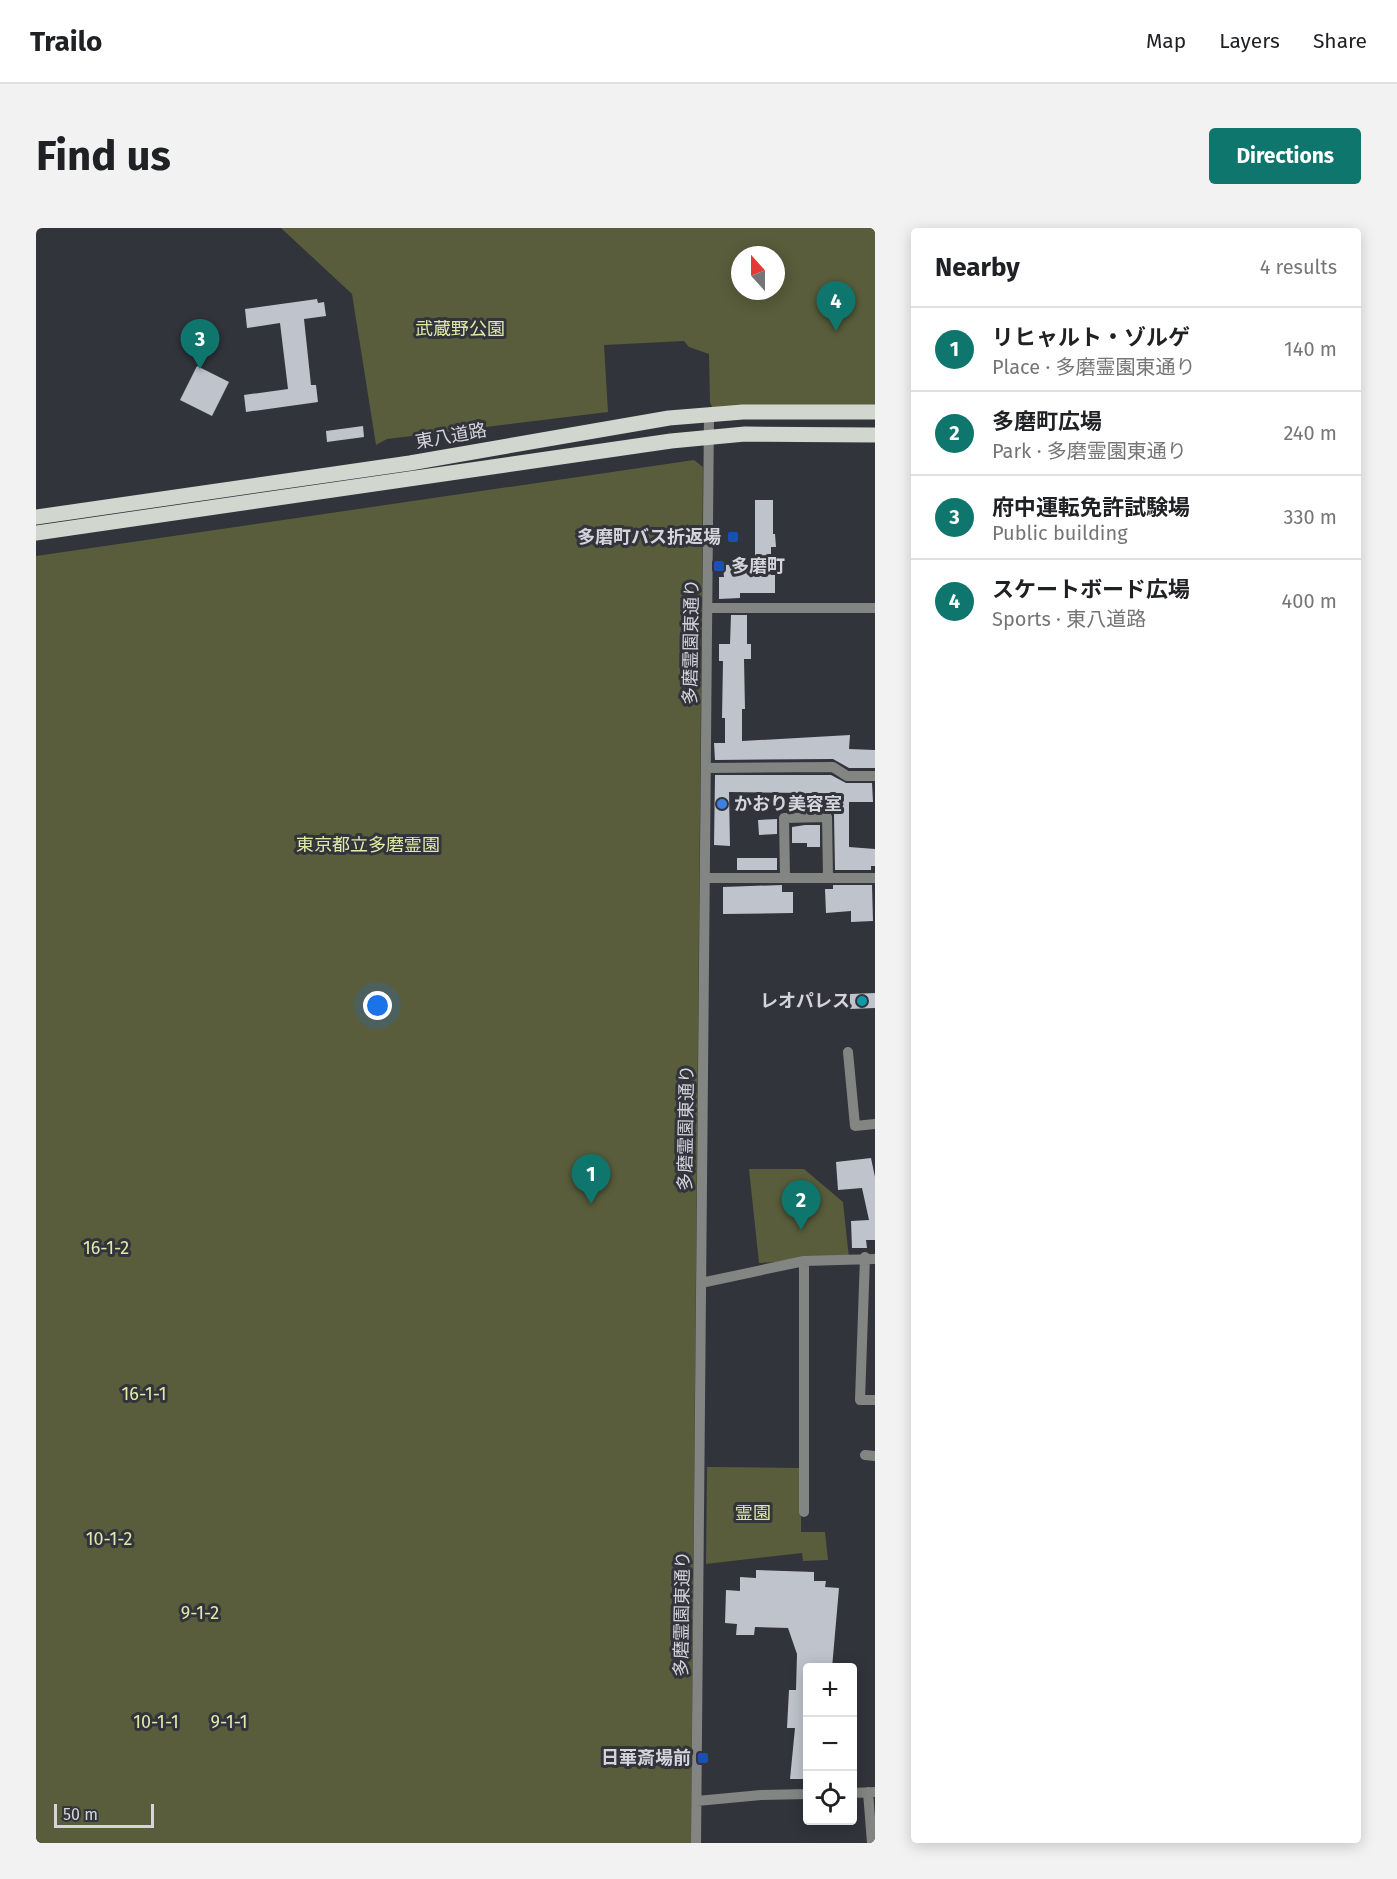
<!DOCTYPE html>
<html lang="en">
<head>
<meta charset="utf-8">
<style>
  :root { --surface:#fff; --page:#f2f2f2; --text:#202124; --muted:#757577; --line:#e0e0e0; --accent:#0f766e }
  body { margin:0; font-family:"Fira Sans","Noto Sans JP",sans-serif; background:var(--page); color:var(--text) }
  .controls { position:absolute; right:18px; bottom:18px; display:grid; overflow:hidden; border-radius:6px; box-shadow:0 3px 15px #0003 }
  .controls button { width:54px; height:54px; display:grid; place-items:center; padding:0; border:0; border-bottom:2px solid var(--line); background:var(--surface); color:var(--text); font:30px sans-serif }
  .compass { position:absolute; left:695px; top:18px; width:54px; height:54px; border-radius:50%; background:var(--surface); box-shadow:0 3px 15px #0003; rotate:339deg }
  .scale { position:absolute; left:18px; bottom:15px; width:100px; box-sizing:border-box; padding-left:6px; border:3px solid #d3d5da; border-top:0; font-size:16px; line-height:21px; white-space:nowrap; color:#d3d5da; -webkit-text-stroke:4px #31343b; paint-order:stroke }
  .you { position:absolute; left:342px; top:778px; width:21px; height:21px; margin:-15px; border:4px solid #fff; border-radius:50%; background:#1a73e8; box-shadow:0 0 0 9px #1a73e833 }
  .badge { display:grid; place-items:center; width:39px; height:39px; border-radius:50%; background:var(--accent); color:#fff; font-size:20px; font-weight:700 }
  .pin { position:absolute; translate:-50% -50px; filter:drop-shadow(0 2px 3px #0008) }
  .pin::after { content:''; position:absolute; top:32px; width:21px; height:18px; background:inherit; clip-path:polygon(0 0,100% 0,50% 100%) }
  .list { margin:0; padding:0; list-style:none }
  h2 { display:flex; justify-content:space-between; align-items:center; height:78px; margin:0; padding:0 24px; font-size:26px }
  h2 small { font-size:20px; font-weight:400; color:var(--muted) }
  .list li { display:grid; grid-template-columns:39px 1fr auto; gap:18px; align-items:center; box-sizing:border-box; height:84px; padding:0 24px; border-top:2px solid var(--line) }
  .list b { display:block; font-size:22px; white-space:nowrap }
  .list p { margin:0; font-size:20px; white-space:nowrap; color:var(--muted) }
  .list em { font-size:20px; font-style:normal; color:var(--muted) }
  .icon { flex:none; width:33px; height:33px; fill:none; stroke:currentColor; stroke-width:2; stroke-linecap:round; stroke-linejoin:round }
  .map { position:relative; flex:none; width:839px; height:1615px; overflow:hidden; border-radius:6px }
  header { display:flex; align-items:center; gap:36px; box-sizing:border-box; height:84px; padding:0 30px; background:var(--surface); border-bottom:2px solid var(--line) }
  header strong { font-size:28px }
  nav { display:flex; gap:33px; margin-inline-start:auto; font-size:21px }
  .intro { display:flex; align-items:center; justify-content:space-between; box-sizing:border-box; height:144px; padding:0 36px }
  h1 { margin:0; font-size:42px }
  .button { padding:15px 27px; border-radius:6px; background:var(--accent); color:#fff; font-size:21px; font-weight:700 }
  main { display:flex; gap:36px; padding:0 36px }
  aside { flex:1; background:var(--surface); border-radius:6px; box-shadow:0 3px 15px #0003 }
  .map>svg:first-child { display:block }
  .green { fill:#595d3b; fill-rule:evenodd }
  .building { fill:#bfc3cc }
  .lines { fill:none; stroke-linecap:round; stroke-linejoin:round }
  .minor { stroke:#838582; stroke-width:10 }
  .primary { stroke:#d1d6cf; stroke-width:15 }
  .transit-dot { fill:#1a4fb4; stroke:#31343b; stroke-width:2 }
  .shop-dot { fill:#3f7fe0; stroke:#31343b; stroke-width:2 }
  .culture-dot { fill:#0f9aa8; stroke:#31343b; stroke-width:2 }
  .labels { text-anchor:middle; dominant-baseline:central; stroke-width:6; stroke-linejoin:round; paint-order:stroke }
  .park-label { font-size:18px; fill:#e1e9a7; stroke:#31343b }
  .street-label { font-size:18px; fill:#d3d5da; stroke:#31343b }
  .poi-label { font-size:18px; font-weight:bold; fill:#d3d5da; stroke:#31343b; text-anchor:end }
</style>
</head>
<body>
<header>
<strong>Trailo</strong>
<nav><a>Map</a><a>Layers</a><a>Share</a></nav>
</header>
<div class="intro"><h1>Find us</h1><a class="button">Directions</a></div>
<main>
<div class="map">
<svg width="839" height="1615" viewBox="0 0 839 1615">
  <rect width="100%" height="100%" fill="#31343b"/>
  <path class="green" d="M 245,0 L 839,0 L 839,180 L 677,182 L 674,174 L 673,126 L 653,119 L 648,113 L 568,117 L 572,184 L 351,211 L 340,217 L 316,66 ZM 704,27 L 740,27 L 740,63 L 704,63 Z
    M 658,232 L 667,239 L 655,1615 L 0,1615 L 0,328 Z
    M 713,941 L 768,941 L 807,974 L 813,1030 L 723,1035 Z
    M 671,1239 L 765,1240 L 765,1304 L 789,1304 L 792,1332 L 767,1333 L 766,1325 L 670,1336 Z"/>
  <path class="building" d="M 281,71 L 282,75 L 288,74 L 290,88 L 268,91 L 275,157 L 280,157 L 282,174 L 210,184 L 208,167 L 252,161 L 244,95 L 211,100 L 209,81 Z
    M 161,138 L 193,154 L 176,188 L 144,172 Z
    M 327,198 L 328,209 L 291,214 L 290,203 Z
    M 719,272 L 737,272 L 737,306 L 739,306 L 740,319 L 735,319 L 735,347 L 739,347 L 739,365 L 704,365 L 704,370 L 683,371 L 683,349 L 688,349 L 687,337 L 719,336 Z
    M 695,387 L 711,387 L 711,416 L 715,416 L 715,431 L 708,431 L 709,481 L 706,481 L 706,513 L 814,507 L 813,521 L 839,522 L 839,540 L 813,540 L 797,531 L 679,532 L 678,515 L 689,515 L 689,490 L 686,490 L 687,433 L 683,433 L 683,416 L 694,416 Z
    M 679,547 L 795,547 L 810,555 L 836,555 L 837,574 L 813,574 L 813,619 L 839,621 L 839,638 L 835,638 L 835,642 L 799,642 L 798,586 L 791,582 L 769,582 L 769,565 L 693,564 L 694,618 L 678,617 Z
    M 741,591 L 741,606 L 723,607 L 722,592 Z
    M 769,597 L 784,597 L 784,619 L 771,619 L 771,615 L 756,615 L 756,599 Z
    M 701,630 L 741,630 L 741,642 L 701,642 Z
    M 746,657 L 746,664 L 757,664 L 757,685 L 687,686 L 687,659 Z
    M 797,657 L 836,657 L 837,693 L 815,694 L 815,683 L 790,685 L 789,661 L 797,661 Z
    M 839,765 L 839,780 L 814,781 L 814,766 Z
    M 835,930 L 839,949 L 839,1012 L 830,1012 L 831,1020 L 816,1020 L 815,993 L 833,992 L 826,960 L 802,962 L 800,934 Z
    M 720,1342 L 778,1344 L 778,1353 L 790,1353 L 789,1359 L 803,1360 L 796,1440 L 771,1440 L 771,1551 L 754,1551 L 759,1500 L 751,1500 L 753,1462 L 760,1462 L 761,1426 L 752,1400 L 719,1399 L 718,1407 L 700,1407 L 701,1396 L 689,1395 L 690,1362 L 704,1363 L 704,1349 L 720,1350 Z"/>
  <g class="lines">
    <path class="minor" d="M 672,380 L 839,380
      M 670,540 L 797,539 L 811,548 L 839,548
      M 749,649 L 748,590 L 791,589 L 792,649
      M 669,650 L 839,650
      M 812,824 L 819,898 L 839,896
      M 829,1029 L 824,1172 L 839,1172
      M 665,1055 L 768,1033 L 839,1031
      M 829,1227 L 839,1228
      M 768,1284 L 768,1033
      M 832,1564 L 836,1615
      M 816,1565 L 839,1564
      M 661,1573 L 725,1567 L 772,1566
      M 660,1615 L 673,186"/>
    <path class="primary" d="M 0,289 L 374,235 L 633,190 L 707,184 L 839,184
      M 0,305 L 635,213 L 709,206 L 839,207"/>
  </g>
  <g class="transit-dot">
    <rect x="691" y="303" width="12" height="12" rx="3"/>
    <rect x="677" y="332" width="12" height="12" rx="3"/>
    <rect x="661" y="1524" width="12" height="12" rx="3"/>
  </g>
  <circle class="shop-dot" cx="686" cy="576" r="6"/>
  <circle class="culture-dot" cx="826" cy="773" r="6"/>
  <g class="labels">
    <g class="park-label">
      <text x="424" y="101">武蔵野公園</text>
      <text x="332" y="617">東京都立多磨霊園</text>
      <text x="70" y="1020">16-1-2</text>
      <text x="108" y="1166">16-1-1</text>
      <text x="717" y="1285">霊園</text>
      <text x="73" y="1311">10-1-2</text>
      <text x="164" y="1385">9-1-2</text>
      <text x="120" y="1494">10-1-1</text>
      <text x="193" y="1494">9-1-1</text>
    </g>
    <g class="street-label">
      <text transform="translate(415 208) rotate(-10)">東八道路</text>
      <text transform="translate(655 414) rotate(-89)">多磨霊園東通り</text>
      <text transform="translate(650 900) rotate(-89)">多磨霊園東通り</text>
      <text transform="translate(646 1386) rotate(-89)">多磨霊園東通り</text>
    </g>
    <g class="poi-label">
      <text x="685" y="309">多磨町バス折返場</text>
      <text x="695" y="338" text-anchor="start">多磨町</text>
      <text x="698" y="576" text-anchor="start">かおり美容室</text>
      <text x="814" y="773">レオパレス</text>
      <text x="655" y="1530">日華斎場前</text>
    </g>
  </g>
</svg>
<div class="controls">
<button>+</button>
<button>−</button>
<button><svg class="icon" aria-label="locate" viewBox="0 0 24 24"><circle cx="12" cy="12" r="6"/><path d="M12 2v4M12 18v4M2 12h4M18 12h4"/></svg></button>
</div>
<svg class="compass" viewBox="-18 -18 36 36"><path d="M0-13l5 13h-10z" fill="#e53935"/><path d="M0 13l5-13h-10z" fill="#757577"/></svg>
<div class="scale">50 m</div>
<div class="you"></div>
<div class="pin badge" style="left:555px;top:976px">1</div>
<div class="pin badge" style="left:765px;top:1002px">2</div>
<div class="pin badge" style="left:164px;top:141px">3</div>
<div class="pin badge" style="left:800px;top:103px">4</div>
</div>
<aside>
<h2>Nearby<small>4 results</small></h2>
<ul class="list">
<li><span class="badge">1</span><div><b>リヒャルト・ゾルゲ</b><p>Place · 多磨霊園東通り</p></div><em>140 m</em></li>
<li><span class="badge">2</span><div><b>多磨町広場</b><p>Park · 多磨霊園東通り</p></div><em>240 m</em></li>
<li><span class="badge">3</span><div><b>府中運転免許試験場</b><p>Public building</p></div><em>330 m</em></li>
<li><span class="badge">4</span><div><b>スケートボード広場</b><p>Sports · 東八道路</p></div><em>400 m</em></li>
</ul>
</aside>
</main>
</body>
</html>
